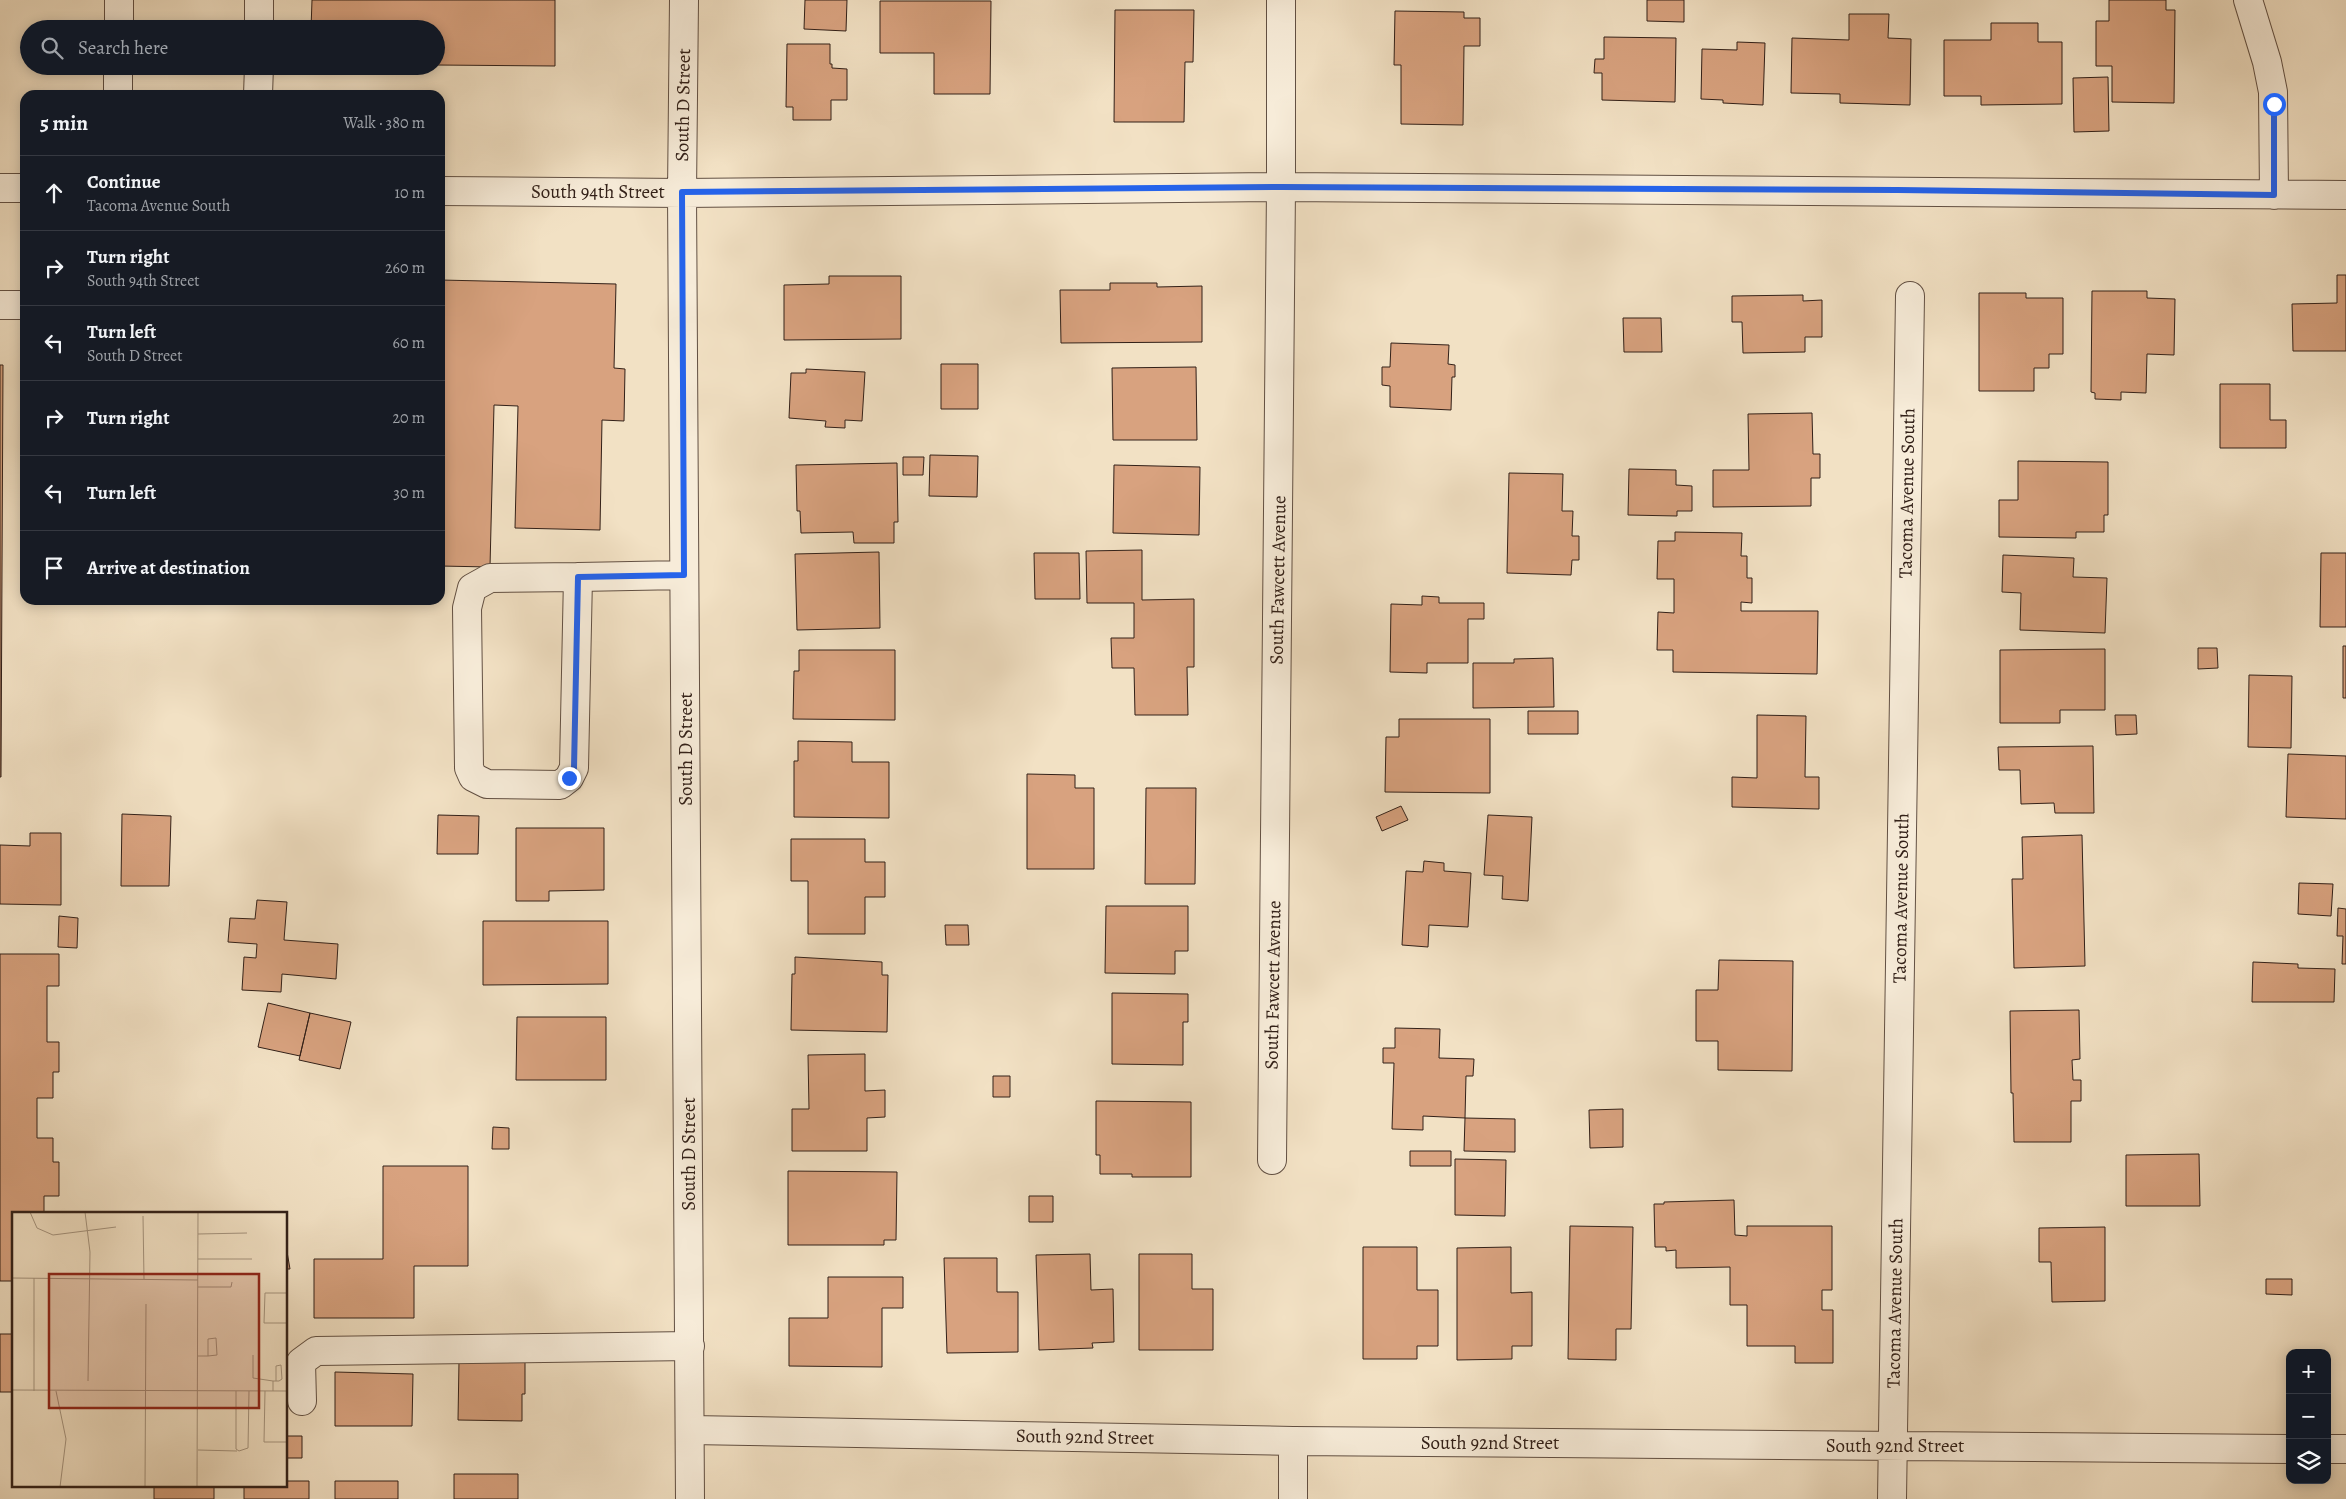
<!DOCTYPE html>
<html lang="en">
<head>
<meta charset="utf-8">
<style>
  :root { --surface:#171b24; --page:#20242c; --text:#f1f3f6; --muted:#9ea1a6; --line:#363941 }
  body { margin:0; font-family:Alegreya,serif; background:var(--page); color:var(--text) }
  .controls { position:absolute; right:15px; bottom:15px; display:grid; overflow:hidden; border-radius:10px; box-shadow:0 2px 12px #0003 }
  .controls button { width:45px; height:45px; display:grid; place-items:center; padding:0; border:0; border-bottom:1px solid var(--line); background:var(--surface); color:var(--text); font:25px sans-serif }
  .stop { position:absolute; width:15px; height:15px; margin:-11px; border:4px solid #2563eb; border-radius:50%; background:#fff }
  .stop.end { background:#2563eb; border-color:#fff; box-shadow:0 1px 5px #0008 }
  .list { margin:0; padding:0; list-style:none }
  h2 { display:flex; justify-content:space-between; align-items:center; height:65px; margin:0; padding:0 20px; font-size:21px }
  h2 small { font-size:16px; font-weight:400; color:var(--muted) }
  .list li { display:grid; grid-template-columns:32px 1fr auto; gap:15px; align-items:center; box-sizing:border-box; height:75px; padding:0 20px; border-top:1px solid var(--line) }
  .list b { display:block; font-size:19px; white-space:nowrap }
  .list p { margin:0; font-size:16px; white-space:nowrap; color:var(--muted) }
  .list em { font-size:16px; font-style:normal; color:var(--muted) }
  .icon { flex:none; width:28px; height:28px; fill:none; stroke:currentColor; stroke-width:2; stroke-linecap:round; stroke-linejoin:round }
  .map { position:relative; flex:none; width:2346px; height:1499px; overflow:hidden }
  .search { position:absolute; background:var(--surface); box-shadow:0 2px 12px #0003; left:20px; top:20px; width:425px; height:55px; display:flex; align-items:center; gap:12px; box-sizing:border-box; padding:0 18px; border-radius:28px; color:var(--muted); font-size:19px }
  .panel { position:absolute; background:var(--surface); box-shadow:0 2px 12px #0003; left:20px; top:90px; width:425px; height:515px; border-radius:15px }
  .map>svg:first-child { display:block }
  .building { fill:#d8a27f; stroke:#322018 }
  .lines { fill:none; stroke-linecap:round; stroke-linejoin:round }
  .minor-casing { stroke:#625043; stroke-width:30 }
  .minor { stroke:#f7ecd9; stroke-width:28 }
  .route { stroke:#2563eb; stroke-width:6 }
  .labels { text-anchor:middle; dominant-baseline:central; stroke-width:4.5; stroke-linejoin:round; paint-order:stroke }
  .street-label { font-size:19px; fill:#322018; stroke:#f7ecd9 }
  .inset-road { fill:none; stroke:#a5947f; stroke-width:1 }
  .view { fill:#8f2418; fill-opacity:0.15; stroke:#8f2418; stroke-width:2.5 }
  .inset-edge { fill:none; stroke:#322018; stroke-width:2.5 }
</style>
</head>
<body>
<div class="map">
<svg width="2346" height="1499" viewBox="0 0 2346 1499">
  <rect width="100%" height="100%" fill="#f2e1c4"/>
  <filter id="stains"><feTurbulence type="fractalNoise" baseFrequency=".004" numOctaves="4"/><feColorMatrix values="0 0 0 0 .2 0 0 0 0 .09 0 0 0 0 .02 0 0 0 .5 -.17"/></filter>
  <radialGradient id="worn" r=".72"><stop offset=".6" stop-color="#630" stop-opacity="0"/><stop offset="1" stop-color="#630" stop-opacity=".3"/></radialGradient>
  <path class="building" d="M 312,0 L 555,0 L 555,66 L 436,65 L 436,29 L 311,29 Z
    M 805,0 L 847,0 L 846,31 L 804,29 Z
    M 1647,0 L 1684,0 L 1684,22 L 1647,21 Z
    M 2109,0 L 2166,0 L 2166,10 L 2175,10 L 2174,103 L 2112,102 L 2112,66 L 2096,66 L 2096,21 L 2109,21 Z
    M 880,1 L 991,1 L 990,94 L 934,94 L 934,53 L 880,53 Z
    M 1115,10 L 1194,10 L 1193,62 L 1185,62 L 1184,122 L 1114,122 Z
    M 1395,11 L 1464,12 L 1464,18 L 1480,18 L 1480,46 L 1464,46 L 1463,125 L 1401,124 L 1401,65 L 1394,65 Z
    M 1849,14 L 1889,14 L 1888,38 L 1911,39 L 1910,105 L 1840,103 L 1840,94 L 1791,93 L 1792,38 L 1849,40 Z
    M 1991,23 L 2038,23 L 2038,42 L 2062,42 L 2062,104 L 1981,105 L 1981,96 L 1944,96 L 1944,40 L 1991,40 Z
    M 1604,37 L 1676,38 L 1675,102 L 1602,100 L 1602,73 L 1594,73 L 1595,59 L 1604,59 Z
    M 1737,42 L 1765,43 L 1763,105 L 1723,103 L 1723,100 L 1701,99 L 1702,49 L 1737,50 Z
    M 787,44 L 830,44 L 830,64 L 832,64 L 832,68 L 847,69 L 847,100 L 831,100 L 831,120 L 793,120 L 793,107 L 786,107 Z
    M 2108,77 L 2109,131 L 2074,132 L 2073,78 Z
    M 2337,275 L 2346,275 L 2346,351 L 2293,351 L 2292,304 L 2337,303 Z
    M 829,276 L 901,276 L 901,339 L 784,340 L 784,285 L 829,284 Z
    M 440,280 L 616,284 L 614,368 L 625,369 L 624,421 L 602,420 L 600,530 L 515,528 L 518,406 L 494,405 L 490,567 L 440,566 Z
    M 1110,283 L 1157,283 L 1157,287 L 1202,286 L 1202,342 L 1061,343 L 1060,290 L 1110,290 Z
    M 2092,291 L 2147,291 L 2147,298 L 2175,299 L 2174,355 L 2147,354 L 2146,393 L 2121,392 L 2121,400 L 2095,399 L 2095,393 L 2091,392 Z
    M 1979,293 L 2026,293 L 2026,298 L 2063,298 L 2063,354 L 2049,354 L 2049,368 L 2034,368 L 2034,391 L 1979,391 Z
    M 1803,295 L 1803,301 L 1822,300 L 1822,337 L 1805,337 L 1805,352 L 1743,353 L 1742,322 L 1732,322 L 1732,296 Z
    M 1623,318 L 1661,318 L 1662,352 L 1624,352 Z
    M 1391,343 L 1449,345 L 1448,364 L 1455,365 L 1455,377 L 1452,377 L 1451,410 L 1390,407 L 1390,386 L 1382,385 L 1382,367 L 1390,367 Z
    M 941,364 L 978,364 L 978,409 L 941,409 Z
    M 0,365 L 3,365 L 1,777 L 0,777 Z
    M 1196,367 L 1197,440 L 1113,440 L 1112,368 Z
    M 806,369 L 865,372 L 862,421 L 845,420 L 845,428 L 825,427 L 826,421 L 789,418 L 791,373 L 806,373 Z
    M 2220,384 L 2270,384 L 2270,420 L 2286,420 L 2286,448 L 2220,448 Z
    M 1812,413 L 1813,454 L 1820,454 L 1820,478 L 1811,478 L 1811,506 L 1713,507 L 1713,470 L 1749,470 L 1748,414 Z
    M 930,455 L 978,456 L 977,497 L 929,496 Z
    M 903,457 L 924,457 L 923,475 L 903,475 Z
    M 2018,461 L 2108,462 L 2108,515 L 2104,515 L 2104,532 L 2076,532 L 2076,538 L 1999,537 L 1999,500 L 2018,500 Z
    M 897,463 L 898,522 L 894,522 L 894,543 L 854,543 L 853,532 L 801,533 L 800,511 L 797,511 L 796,465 Z
    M 1114,465 L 1200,467 L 1199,535 L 1113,533 Z
    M 1629,469 L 1676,470 L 1676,485 L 1692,486 L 1692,511 L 1677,511 L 1677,516 L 1628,515 Z
    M 1509,473 L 1563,474 L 1562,511 L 1573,511 L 1572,536 L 1579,536 L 1579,560 L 1572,560 L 1571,575 L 1507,573 Z
    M 1675,532 L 1742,533 L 1741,556 L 1747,556 L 1747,578 L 1752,578 L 1752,603 L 1741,602 L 1741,611 L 1818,611 L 1817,674 L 1673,672 L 1673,650 L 1657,650 L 1658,612 L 1674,613 L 1674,579 L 1657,579 L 1658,541 L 1675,541 Z
    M 1142,550 L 1142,600 L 1194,599 L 1194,667 L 1187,667 L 1188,715 L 1135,715 L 1134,668 L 1112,668 L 1111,638 L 1134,638 L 1134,603 L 1087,603 L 1086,551 Z
    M 879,552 L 880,628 L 797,630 L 795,554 Z
    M 1034,553 L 1079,553 L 1080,599 L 1035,599 Z
    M 2321,553 L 2346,553 L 2346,627 L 2320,627 Z
    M 2003,555 L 2074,558 L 2073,577 L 2107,578 L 2105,633 L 2020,630 L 2021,593 L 2002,592 Z
    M 1422,596 L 1439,597 L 1439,603 L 1484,603 L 1484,619 L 1468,619 L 1468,663 L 1427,663 L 1427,673 L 1390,672 L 1391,604 L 1422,605 Z
    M 2343,646 L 2346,646 L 2346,698 L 2343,698 Z
    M 2198,648 L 2217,648 L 2218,668 L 2198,669 Z
    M 2105,649 L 2105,710 L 2060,710 L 2060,723 L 2000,723 L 2000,650 Z
    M 799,650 L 895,650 L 895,720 L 793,719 L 794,671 L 799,671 Z
    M 1553,658 L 1554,707 L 1473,708 L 1473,663 L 1514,663 L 1514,659 Z
    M 2249,675 L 2292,676 L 2291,748 L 2248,747 Z
    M 1528,711 L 1578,711 L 1578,734 L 1528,734 Z
    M 1757,715 L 1806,716 L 1805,777 L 1819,777 L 1819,809 L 1732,807 L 1732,777 L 1757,778 Z
    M 2115,715 L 2136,715 L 2137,734 L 2116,735 Z
    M 1399,719 L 1490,719 L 1490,793 L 1385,792 L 1386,737 L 1399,737 Z
    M 798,741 L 852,742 L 852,762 L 889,762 L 889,818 L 794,817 L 794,761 L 798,761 Z
    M 2093,746 L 2094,813 L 2055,813 L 2054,803 L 2021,804 L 2020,770 L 1999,770 L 1998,747 Z
    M 2288,754 L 2346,756 L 2346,819 L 2286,817 Z
    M 1027,774 L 1075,775 L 1075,788 L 1094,788 L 1094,869 L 1027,869 Z
    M 1146,788 L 1196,788 L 1195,884 L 1145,884 Z
    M 1401,806 L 1408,820 L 1382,831 L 1376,817 Z
    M 122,814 L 171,816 L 169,886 L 121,886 Z
    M 438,815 L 479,816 L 478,854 L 437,854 Z
    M 1488,815 L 1532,817 L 1528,901 L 1502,899 L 1503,876 L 1484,875 Z
    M 516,828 L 604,828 L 604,890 L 549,891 L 549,901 L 516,901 Z
    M 30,833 L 61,833 L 61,905 L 0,904 L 0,845 L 30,846 Z
    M 2082,835 L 2085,966 L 2014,968 L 2012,879 L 2023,879 L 2022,837 Z
    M 791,839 L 865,839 L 865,862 L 885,862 L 885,897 L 865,897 L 865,934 L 808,934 L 808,881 L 791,881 Z
    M 1424,861 L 1444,863 L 1444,871 L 1471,873 L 1468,927 L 1429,925 L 1428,947 L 1402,945 L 1406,871 L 1423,872 Z
    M 2299,883 L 2333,884 L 2331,916 L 2298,914 Z
    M 257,900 L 287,902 L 284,940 L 338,944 L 336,979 L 282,974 L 281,992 L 242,990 L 244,957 L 256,958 L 257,944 L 228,942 L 230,918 L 255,919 Z
    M 1106,906 L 1188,906 L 1188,951 L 1175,951 L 1175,974 L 1105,973 Z
    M 2338,908 L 2346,909 L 2346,964 L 2342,964 L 2343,936 L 2337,936 Z
    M 59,916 L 78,918 L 77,948 L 58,947 Z
    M 483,921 L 608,921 L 608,984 L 483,985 Z
    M 945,925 L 968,925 L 969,945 L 946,945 Z
    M 0,954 L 59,954 L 59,986 L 47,986 L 47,1042 L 59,1042 L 59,1072 L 53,1072 L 53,1098 L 37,1098 L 37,1138 L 53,1138 L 53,1162 L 59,1162 L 59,1196 L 44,1196 L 44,1213 L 14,1213 L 14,1281 L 0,1281 Z
    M 795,957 L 882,962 L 882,975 L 888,975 L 887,1032 L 791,1030 L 792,974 L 795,974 Z
    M 1719,960 L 1793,961 L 1792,1071 L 1718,1070 L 1718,1041 L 1696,1041 L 1696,990 L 1718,990 Z
    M 2253,962 L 2298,964 L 2298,968 L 2335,969 L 2334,1002 L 2252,1002 Z
    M 1112,993 L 1188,994 L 1188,1022 L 1183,1022 L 1183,1065 L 1112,1064 Z
    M 268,1003 L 310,1013 L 300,1056 L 258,1047 Z
    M 2079,1010 L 2080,1059 L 2072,1060 L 2073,1080 L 2081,1080 L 2081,1101 L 2071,1101 L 2071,1142 L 2014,1142 L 2013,1093 L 2011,1093 L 2010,1011 Z
    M 310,1013 L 351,1022 L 340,1069 L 299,1060 Z
    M 517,1017 L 606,1017 L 606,1080 L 516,1080 Z
    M 1395,1028 L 1440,1029 L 1439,1058 L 1474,1059 L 1473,1076 L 1466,1076 L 1465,1118 L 1423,1116 L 1423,1130 L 1392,1129 L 1394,1063 L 1383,1063 L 1383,1048 L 1395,1048 Z
    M 865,1054 L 865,1091 L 885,1090 L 885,1117 L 867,1118 L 867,1151 L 792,1151 L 792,1109 L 809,1109 L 808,1055 Z
    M 993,1076 L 1010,1076 L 1010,1097 L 993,1097 Z
    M 1096,1101 L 1191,1102 L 1191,1177 L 1132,1177 L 1132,1174 L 1100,1174 L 1100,1155 L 1096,1155 Z
    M 1623,1109 L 1623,1147 L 1590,1148 L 1589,1110 Z
    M 1465,1118 L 1515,1119 L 1515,1152 L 1464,1151 Z
    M 493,1127 L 509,1128 L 509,1149 L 492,1149 Z
    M 1410,1151 L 1451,1151 L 1451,1166 L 1410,1166 Z
    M 2199,1154 L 2200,1206 L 2126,1206 L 2126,1155 Z
    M 1455,1159 L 1506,1160 L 1505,1216 L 1455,1215 Z
    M 383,1166 L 468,1166 L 468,1266 L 414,1266 L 414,1318 L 314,1318 L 314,1259 L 383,1259 Z
    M 788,1171 L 897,1172 L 896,1240 L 884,1240 L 884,1245 L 788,1245 Z
    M 1029,1196 L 1053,1196 L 1053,1222 L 1029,1222 Z
    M 1734,1200 L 1735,1235 L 1747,1236 L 1747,1226 L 1832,1226 L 1832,1290 L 1822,1290 L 1822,1310 L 1833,1310 L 1833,1363 L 1795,1363 L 1795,1346 L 1747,1346 L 1747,1305 L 1730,1305 L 1730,1267 L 1676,1268 L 1676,1250 L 1666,1251 L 1666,1247 L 1655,1247 L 1654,1204 L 1664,1204 L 1664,1202 Z
    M 1570,1226 L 1633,1227 L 1631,1329 L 1616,1329 L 1616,1360 L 1568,1359 Z
    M 2105,1227 L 2105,1301 L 2052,1302 L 2051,1262 L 2039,1262 L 2039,1228 Z
    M 286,1246 L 290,1269 L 286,1269 Z
    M 1363,1247 L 1417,1247 L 1417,1290 L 1438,1290 L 1438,1346 L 1417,1346 L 1417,1359 L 1363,1359 Z
    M 1511,1247 L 1511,1293 L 1532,1292 L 1532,1346 L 1512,1346 L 1512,1359 L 1457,1360 L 1457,1248 Z
    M 1090,1254 L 1091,1290 L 1113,1289 L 1114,1342 L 1092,1343 L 1093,1348 L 1039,1350 L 1036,1255 Z
    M 1139,1254 L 1192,1254 L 1192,1289 L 1213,1289 L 1213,1350 L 1139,1350 Z
    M 944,1258 L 997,1258 L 997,1292 L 1018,1292 L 1018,1352 L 947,1353 Z
    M 828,1277 L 903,1277 L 903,1308 L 882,1308 L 882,1367 L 789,1366 L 789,1318 L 828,1318 Z
    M 2266,1279 L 2292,1279 L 2292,1295 L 2266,1294 Z
    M 0,1334 L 14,1334 L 14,1392 L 0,1392 Z
    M 459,1361 L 525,1361 L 525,1394 L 522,1394 L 522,1421 L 458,1420 Z
    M 335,1372 L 413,1374 L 412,1426 L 335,1426 Z
    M 286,1436 L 302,1436 L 302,1458 L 286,1458 Z
    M 454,1474 L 518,1474 L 518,1499 L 454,1499 Z
    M 286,1481 L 309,1481 L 309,1499 L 244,1499 L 244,1485 L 286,1485 Z
    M 335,1481 L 398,1481 L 398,1499 L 335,1499 Z
    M 154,1485 L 214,1485 L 214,1499 L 154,1499 Z"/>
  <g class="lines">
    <g class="minor-casing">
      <path id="minor" d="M 684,0 L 682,193 L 690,1499
        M 2248,0 L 2267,62 L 2273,92 L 2274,195
        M 119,29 L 119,0
        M 259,29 L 259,0
        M 118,95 L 118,66
        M 258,95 L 259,66
        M 0,188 L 25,188
        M 440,191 L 682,193 L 1281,187 L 2346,195
        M 0,305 L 25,305
        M 578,577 L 490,578 L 472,588 L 467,608 L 469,768 L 473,777 L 487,784 L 560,785 L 569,778 L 574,768 L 578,577 L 684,575
        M 1272,1160 L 1281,187 L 1281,0
        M 302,1401 L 301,1362 L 316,1351 L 690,1346
        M 691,1430 L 1293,1441 L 2290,1449
        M 1293,1441 L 1293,1499
        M 2327,1449 L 2346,1449
        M 1892,1499 L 1910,296"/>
    </g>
    <use href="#minor" class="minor"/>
  </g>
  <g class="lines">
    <path class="route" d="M 569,778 L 574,768 L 578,577 L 684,575 L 682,192 L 1282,187 L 1898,190 L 2274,195 L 2274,104"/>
  </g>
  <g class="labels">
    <g class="street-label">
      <text transform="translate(683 105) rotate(-89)">South D Street</text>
      <text x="598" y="192">South 94th Street</text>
      <text transform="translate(1907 493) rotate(-89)">Tacoma Avenue South</text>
      <text transform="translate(1278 580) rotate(-89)">South Fawcett Avenue</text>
      <text transform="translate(686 749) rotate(-90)">South D Street</text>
      <text transform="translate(1901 898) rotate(-89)">Tacoma Avenue South</text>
      <text transform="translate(1273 985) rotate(-89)">South Fawcett Avenue</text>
      <text transform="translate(689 1154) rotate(-90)">South D Street</text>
      <text transform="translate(1895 1303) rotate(-89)">Tacoma Avenue South</text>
      <text transform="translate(1085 1437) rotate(1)">South 92nd Street</text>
      <text x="1490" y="1443">South 92nd Street</text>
      <text x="1895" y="1446">South 92nd Street</text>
    </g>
  </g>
  <g transform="translate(12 1212)">
    <rect width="275" height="275" fill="#f2e1c4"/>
    <path class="inset-road" d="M 18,0 L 25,16 L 41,23 L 104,15M 73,0 L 78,40 L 76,169M 131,4 L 132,67M 186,22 L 235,21M 186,47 L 240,47M 0,66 L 186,68M 22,66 L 22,179M 186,75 L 219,75 L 220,70M 275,81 L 253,81 L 252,111 L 275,111M 241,143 L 241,166 L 261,169 L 261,179M 186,144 L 196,144 L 196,127 L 204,126 L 205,143 L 196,144M 261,169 L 267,169 L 270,167 L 269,153 L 264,154 L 264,169M 0,178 L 275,179M 44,179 L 54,227 L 48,275M 224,179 L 224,237 L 227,239 L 236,236 L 237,179M 253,179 L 252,230 L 275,230M 186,238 L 225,239M 133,275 L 134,92M 185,275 L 186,0"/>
    <path class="view" d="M 37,62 L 247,62 L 247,196 L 37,196 Z"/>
    <rect width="275" height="275" class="inset-edge"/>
  </g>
  <rect width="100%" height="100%" filter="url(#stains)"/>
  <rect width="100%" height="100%" fill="url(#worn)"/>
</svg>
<div class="controls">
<button>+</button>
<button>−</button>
<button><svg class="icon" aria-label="layers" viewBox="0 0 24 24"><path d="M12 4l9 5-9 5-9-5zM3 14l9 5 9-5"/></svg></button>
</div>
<div class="stop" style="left:2274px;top:104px"></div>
<div class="stop end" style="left:569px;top:778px"></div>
<div class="search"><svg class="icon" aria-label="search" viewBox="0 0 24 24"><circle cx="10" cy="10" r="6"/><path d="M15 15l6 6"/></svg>Search here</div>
<section class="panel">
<h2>5 min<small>Walk · 380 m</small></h2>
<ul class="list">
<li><svg class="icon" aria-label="ahead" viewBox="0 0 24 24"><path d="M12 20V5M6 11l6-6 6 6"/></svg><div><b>Continue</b><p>Tacoma Avenue South</p></div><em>10 m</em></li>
<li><svg class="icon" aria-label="right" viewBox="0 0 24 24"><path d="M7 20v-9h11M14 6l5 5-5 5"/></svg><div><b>Turn right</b><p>South 94th Street</p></div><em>260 m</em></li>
<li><svg class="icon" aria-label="left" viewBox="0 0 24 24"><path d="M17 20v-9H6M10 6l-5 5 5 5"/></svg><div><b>Turn left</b><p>South D Street</p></div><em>60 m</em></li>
<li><svg class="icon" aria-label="right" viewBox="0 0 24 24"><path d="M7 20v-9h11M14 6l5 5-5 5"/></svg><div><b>Turn right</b></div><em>20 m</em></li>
<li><svg class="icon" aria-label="left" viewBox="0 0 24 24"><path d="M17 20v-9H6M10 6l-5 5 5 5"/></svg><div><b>Turn left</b></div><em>30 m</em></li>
<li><svg class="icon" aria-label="arrive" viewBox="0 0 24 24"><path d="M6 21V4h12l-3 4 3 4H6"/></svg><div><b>Arrive at destination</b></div></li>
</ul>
</section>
</div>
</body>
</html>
